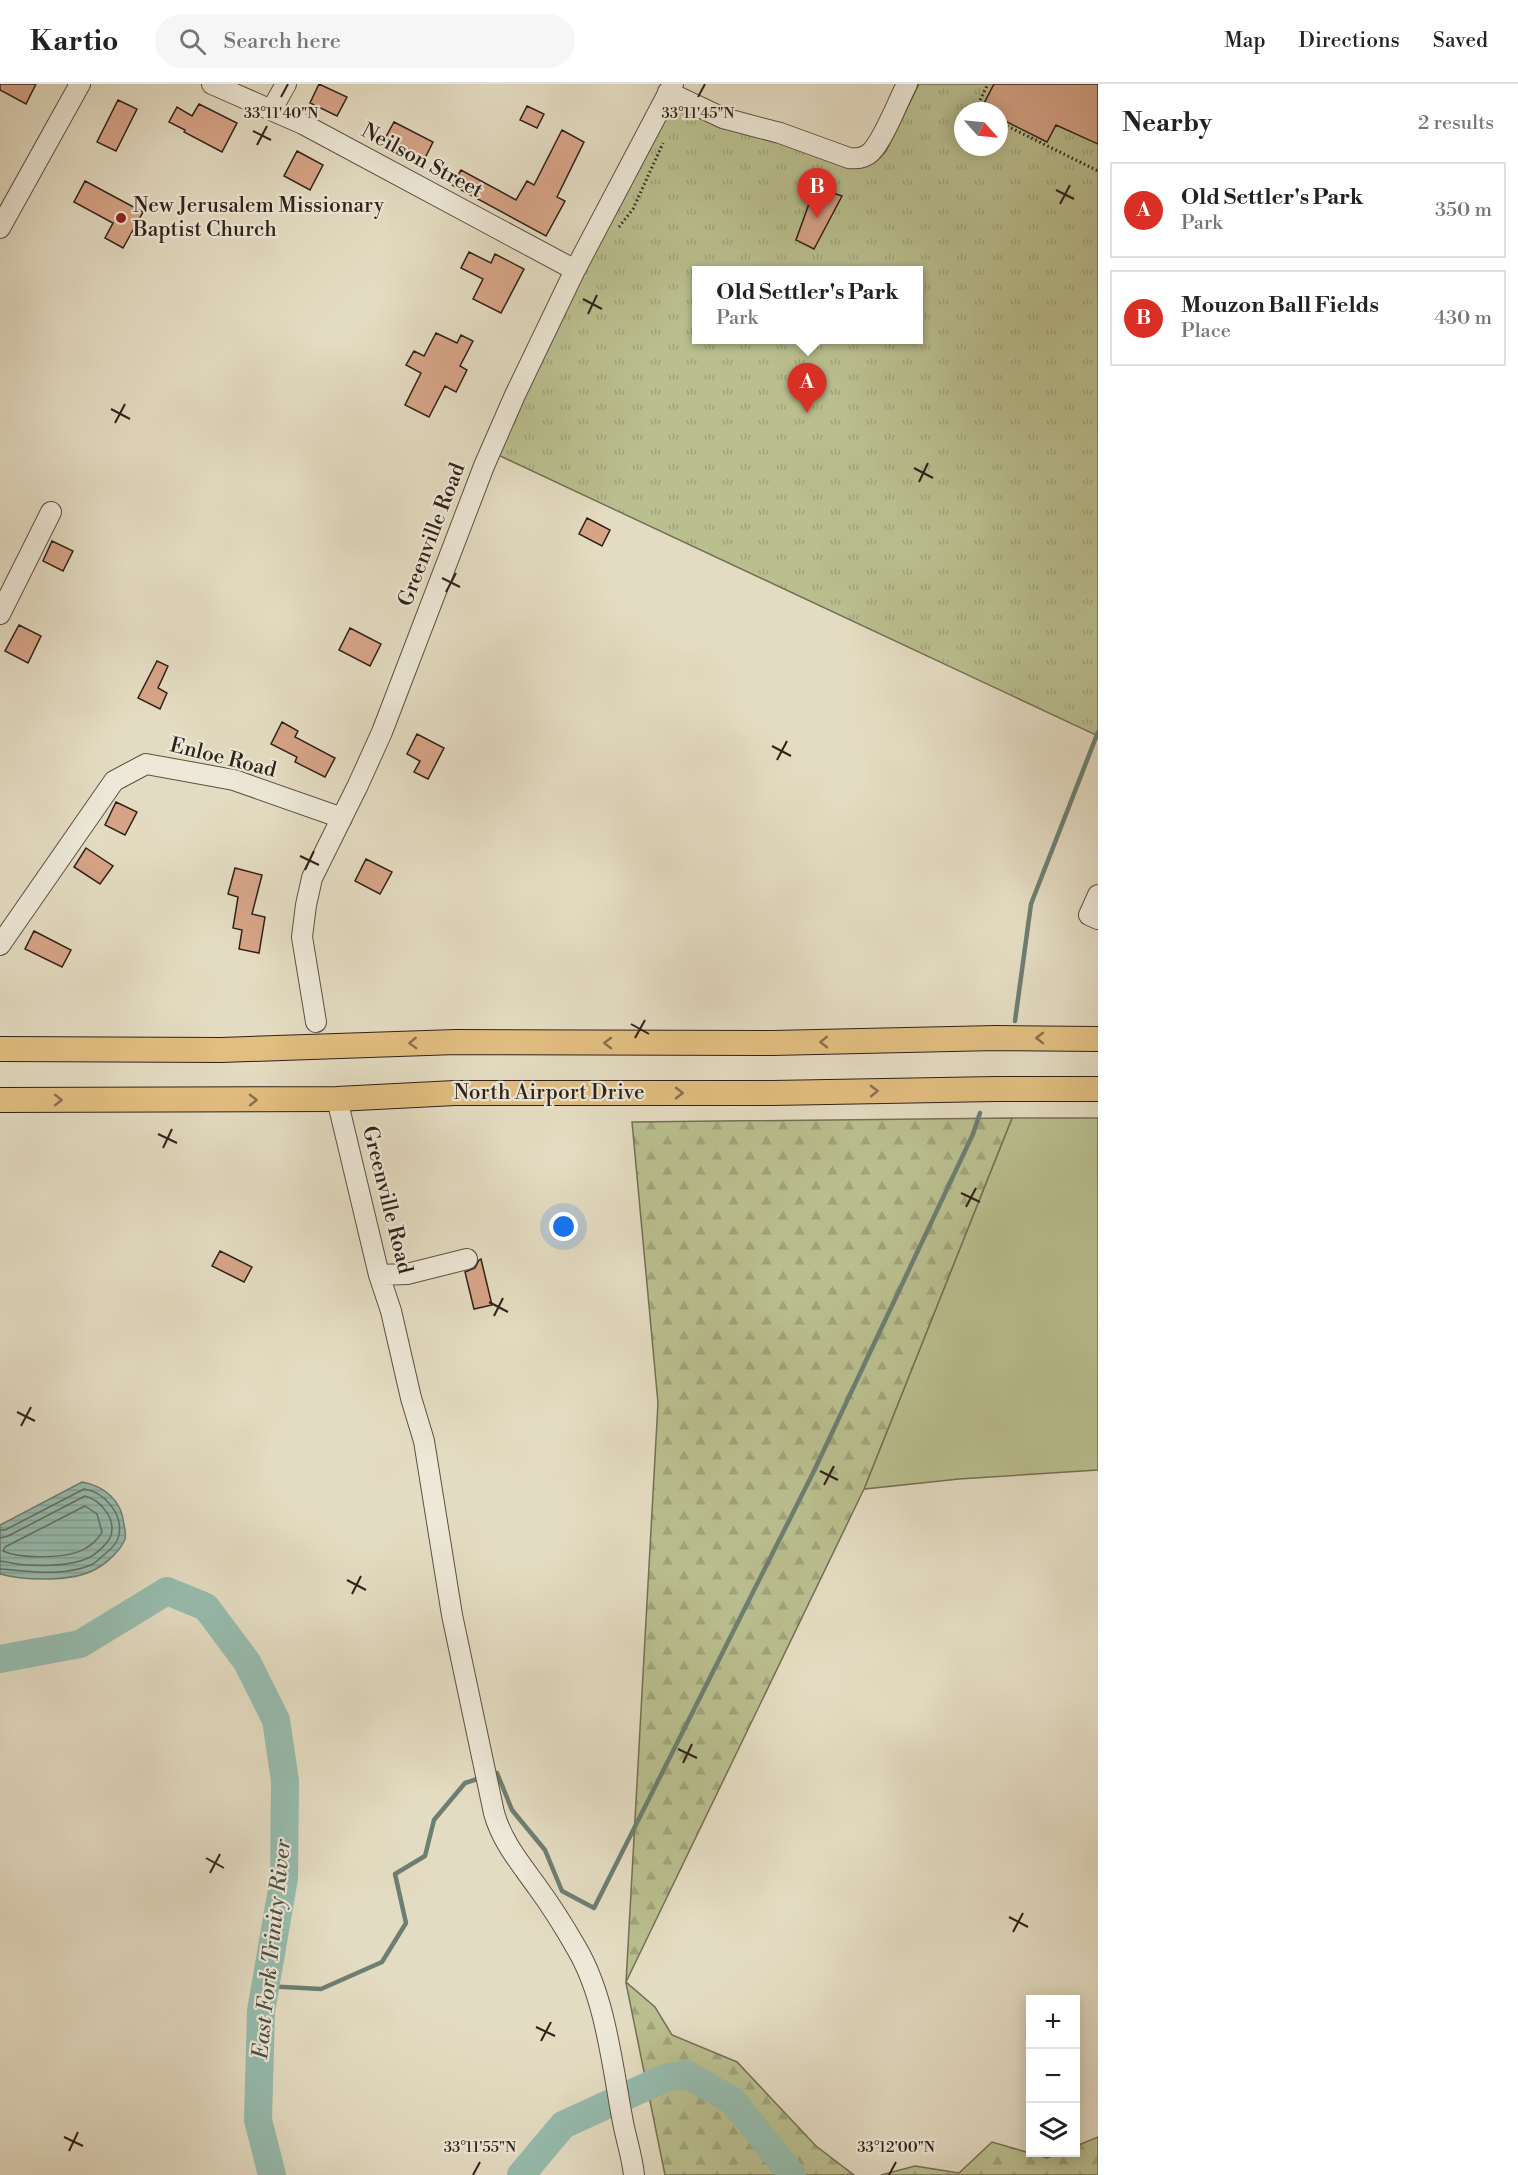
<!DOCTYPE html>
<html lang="en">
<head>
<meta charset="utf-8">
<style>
  :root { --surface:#fff; --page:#f6f6f6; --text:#222; --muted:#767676; --line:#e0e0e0; --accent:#d93025 }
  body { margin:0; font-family:"Libre Bodoni",serif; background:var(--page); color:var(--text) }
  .controls { position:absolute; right:18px; bottom:18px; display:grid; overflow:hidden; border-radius:0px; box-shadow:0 3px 15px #0003 }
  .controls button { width:54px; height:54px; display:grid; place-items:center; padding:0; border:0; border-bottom:2px solid var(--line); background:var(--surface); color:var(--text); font:30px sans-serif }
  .compass { position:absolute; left:954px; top:18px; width:54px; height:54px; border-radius:50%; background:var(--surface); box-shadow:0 3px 15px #0003; rotate:117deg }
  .you { position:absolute; left:564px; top:1143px; width:21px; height:21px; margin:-15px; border:4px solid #fff; border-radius:50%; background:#1a73e8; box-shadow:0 0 0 9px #1a73e833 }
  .badge { display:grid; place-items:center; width:39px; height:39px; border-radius:50%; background:var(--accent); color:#fff; font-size:20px; font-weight:700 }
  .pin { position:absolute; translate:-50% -50px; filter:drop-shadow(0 2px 3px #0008) }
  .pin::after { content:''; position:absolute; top:32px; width:21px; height:18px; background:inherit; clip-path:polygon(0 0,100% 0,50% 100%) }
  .popup { position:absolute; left:692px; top:182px; width:231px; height:78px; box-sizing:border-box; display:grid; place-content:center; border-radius:0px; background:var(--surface); filter:drop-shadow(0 2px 4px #0005); font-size:20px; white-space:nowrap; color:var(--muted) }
  .popup b { font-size:22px; color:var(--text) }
  .popup::after { content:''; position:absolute; left:50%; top:100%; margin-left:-12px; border:12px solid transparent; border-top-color:var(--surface) }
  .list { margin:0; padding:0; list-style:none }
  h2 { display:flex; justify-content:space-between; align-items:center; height:78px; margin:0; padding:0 24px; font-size:26px }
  h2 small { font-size:20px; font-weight:400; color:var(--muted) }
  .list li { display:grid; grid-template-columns:39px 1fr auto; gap:18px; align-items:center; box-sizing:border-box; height:96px; margin:0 12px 12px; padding:0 12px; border:2px solid var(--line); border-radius:0px }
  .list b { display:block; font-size:22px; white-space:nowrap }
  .list p { margin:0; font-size:20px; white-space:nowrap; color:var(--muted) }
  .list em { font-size:20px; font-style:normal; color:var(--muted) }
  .icon { flex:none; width:33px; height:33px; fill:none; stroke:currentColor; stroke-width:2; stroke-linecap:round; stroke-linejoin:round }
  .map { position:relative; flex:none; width:1098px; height:2091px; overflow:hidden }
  header { display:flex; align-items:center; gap:36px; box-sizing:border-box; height:84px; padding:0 30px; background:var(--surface); border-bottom:2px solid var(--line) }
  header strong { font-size:28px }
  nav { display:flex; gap:33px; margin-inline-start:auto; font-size:21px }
  .search { width:420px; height:54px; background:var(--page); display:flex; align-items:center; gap:15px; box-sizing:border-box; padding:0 21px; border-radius:33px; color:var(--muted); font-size:22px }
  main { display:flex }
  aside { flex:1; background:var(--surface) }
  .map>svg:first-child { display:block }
  .grass { fill:#babf8f; stroke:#747054; stroke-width:1.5 }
  .forest { fill:url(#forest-firs); stroke:#747054; stroke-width:1.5 }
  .park { fill:url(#park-tufts); stroke:#747054; stroke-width:1.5; fill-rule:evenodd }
  .water { fill:url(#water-rules); stroke:#6d7e72; stroke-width:1.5 }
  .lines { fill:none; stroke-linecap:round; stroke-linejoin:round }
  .shore { stroke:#626e64; stroke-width:1.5 }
  .stream { stroke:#6d7e72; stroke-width:4.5 }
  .river { stroke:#96bcae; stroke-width:28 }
  .building { fill:#d7a488; stroke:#2f2119; stroke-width:1.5 }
  .minor-casing { stroke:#5c5043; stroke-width:22 }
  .major-casing { stroke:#2f2119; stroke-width:26 }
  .path { stroke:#2f2119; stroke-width:3; stroke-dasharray:1.5 3; stroke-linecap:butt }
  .minor { stroke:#ede8d7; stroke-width:20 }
  .major { stroke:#e2be81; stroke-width:24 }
  .oneway { stroke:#88704d }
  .ticks { fill:none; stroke:#2f2119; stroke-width:2 }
  .poi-dot { fill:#8f2418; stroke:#ede8d7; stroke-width:2 }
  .labels { text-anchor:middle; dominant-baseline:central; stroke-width:4.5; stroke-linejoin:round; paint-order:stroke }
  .street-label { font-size:21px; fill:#2f2119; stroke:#ede8d7 }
  .poi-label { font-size:21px; fill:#2f2119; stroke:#ede8d7; text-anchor:start }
  .water-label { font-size:22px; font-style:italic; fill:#4e5046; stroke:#ede8d7 }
  .ticks-label { font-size:15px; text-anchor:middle; fill:#2f2119; stroke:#ede8d7; stroke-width:4.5; stroke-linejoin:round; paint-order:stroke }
</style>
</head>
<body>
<header>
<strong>Kartio</strong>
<div class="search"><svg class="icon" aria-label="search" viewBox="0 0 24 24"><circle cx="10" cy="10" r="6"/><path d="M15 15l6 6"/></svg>Search here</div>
<nav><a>Map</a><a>Directions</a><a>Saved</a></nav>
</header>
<main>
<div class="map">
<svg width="1098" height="2091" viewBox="0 0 1098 2091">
  <defs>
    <pattern id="forest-firs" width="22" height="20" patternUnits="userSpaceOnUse" patternTransform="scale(1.5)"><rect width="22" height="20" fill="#babf8f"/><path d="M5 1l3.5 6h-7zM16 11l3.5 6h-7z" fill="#a0a47b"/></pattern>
    <pattern id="park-tufts" width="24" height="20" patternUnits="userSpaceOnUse" patternTransform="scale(1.5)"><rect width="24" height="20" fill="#babf8f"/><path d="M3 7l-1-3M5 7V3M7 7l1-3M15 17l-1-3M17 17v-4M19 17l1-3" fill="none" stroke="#a0a47b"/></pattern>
    <pattern id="water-rules" width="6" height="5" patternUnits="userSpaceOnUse" patternTransform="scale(1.5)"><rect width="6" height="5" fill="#96bcae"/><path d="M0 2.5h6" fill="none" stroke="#82a195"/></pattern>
  </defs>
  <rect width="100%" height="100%" fill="#e4dcc2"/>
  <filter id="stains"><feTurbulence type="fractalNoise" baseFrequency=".00333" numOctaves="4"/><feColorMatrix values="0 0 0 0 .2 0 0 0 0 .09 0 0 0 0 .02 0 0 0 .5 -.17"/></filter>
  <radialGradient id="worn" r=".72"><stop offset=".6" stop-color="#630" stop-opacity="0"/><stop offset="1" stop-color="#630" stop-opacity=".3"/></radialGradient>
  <path class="grass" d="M 1012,1034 L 1098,1034 L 1098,1386 L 959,1395 L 864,1405 Z"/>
  <path class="forest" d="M 1012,1034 L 864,1405 L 626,1898 L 655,1923 L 672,1951 L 737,1978 L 816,2062 L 854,2091 L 665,2091 L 626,1899 L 658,1319 L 632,1038 Z
    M 1098,2053 L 1098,2091 L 881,2091 L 915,2082 L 959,2089 L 992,2058 L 1047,2074 L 1060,2069 L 1076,2068 L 1076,2062 Z"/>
  <path class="park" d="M 919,0 L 1098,0 L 1098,652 L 498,371 L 568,217 L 669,28 L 684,26 L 726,44 L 759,50 L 858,83 C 871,82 878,77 886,67 ZM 963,27 L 999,27 L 999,63 L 963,63 ZM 696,186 L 918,186 L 918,256 L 696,256 Z"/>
  <path class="water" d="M 82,1398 C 105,1402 122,1417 124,1441 C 125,1445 126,1451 125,1455 C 121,1466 107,1479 96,1485 C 73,1498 25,1497 0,1490 L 0,1441 Z"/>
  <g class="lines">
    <path class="shore" d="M 85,1422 L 97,1430 L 102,1448 C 99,1454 92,1461 86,1464 C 70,1475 20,1475 3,1467 L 5,1463 Z
      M 0,1446 L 5,1446 L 84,1405 C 104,1408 123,1429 119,1451 C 118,1459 111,1465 106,1469 C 101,1473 97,1478 91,1481 C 61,1493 31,1487 0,1485
      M 0,1454 L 8,1452 L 85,1412 C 100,1416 116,1434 111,1451 C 109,1459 95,1471 88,1474 C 71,1482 47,1482 28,1481 C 18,1481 9,1478 0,1477"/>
    <path class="stream" d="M 1015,937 L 1031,820 L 1098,648
      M 491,1691 L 497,1689 L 512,1726 L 545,1766 L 562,1807 L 594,1824 L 813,1389 L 973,1050 L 980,1029
      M 265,1902 L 321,1905 L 382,1878 L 406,1839 L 395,1790 L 425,1772 L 434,1736 L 465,1699 L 480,1694"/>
    <path class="river" d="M 0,1575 L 80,1560 L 167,1507 L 206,1523 L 247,1578 L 276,1636 L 285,1697 L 284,1794 L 261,1927 L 258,2036 L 272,2091
      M 521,2091 L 563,2041 L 665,1994 L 686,1990 L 733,2017 L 792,2091"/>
  </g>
  <path class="building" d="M 0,0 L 36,0 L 26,20 L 0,6 Z
    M 319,0 L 347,13 L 337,32 L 310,19 Z
    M 994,0 L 1098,0 L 1098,60 L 1056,41 L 1047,58 L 999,34 L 999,27 L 980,27 Z
    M 118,16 L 137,25 L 116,67 L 97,58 Z
    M 199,20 L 237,39 L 222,68 L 184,48 L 185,46 L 169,38 L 177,23 L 192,32 Z
    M 527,22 L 544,30 L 537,44 L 520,36 Z
    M 394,38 L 433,58 L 422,80 L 382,60 Z
    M 562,46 L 584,58 L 557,113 L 565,117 L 546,152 L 452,101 L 461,86 L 516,116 L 527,97 L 534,101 Z
    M 297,67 L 323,81 L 310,106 L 284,92 Z
    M 85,97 L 143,128 L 123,164 L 105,154 L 113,139 L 74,118 Z
    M 815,103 L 842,112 L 814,165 L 796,156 Z
    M 469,168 L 491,179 L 495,170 L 524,185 L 501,229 L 473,215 L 483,195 L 461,184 Z
    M 436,249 L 457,259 L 461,251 L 473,257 L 460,282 L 467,286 L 456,308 L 445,302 L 429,333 L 405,321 L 421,289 L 406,281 L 414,267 L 424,272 Z
    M 587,434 L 610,446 L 602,462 L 579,450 Z
    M 52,457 L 73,467 L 63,487 L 43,477 Z
    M 19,541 L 41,552 L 28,579 L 5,567 Z
    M 350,544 L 381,560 L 370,582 L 339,566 Z
    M 157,577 L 168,582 L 158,604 L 167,609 L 160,625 L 138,614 Z
    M 282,638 L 298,647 L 295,653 L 335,674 L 325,693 L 295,678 L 297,673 L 271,660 Z
    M 417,650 L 444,664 L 428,695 L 414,688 L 420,677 L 407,670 Z
    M 116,718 L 137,728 L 125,751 L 105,741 Z
    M 86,764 L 113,782 L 100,800 L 74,783 Z
    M 366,775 L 392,788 L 380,810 L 355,797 Z
    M 235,784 L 262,791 L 252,830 L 265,833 L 259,869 L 239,865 L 242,846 L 233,844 L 238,813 L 228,810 Z
    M 34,847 L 71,866 L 62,883 L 25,865 Z
    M 220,1167 L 252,1183 L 244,1198 L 212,1182 Z
    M 481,1175 L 492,1221 L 474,1225 L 465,1188 L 475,1184 L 479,1176 Z"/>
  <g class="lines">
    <g class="minor-casing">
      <path id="minor" d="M 212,0 L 303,40 L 575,186
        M 668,8 L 723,34 L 780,49 L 849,74 C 857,75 865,74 871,68 C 884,55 898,17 907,0
        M 272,25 L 286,0
        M 0,144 L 80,0
        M 0,530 L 51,428
        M 1098,811 L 1089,831 L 1098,835
        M 0,861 L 114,697 L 146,680 L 234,696 L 342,734
        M 316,938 L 302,853 L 306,821 L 312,794 L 358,701 L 382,648 L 484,382 L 515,311 L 575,186 L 673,0
        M 337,1015 L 379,1191 L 391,1227 L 411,1314 L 424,1357 L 452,1531 L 494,1729 C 502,1758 521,1780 538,1804 C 552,1823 565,1844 577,1865 C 605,1913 612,1979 622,2033 C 625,2052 632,2071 634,2091
        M 379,1191 L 407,1190 L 467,1175"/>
    </g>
    <g class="major-casing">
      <path id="major" d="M 0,965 L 221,966 L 456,958 L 772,959 L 996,954 L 1098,955
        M 0,1016 L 337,1015 L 455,1009 L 772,1009 L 996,1005 L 1098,1005"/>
    </g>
    <path class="path" d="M 977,27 L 975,26 L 988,0
      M 999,38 L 1098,87
      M 619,143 L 633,125 L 663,59"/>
    <use href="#minor" class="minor"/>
    <use href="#major" class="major"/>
  </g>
  <defs><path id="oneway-chevron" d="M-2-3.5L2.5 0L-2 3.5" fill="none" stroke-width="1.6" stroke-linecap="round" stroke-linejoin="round" transform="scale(1.5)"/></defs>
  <g class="oneway">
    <use href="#oneway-chevron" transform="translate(1040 954) rotate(-180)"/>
    <use href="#oneway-chevron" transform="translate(824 958) rotate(179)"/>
    <use href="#oneway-chevron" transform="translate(413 959) rotate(178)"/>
    <use href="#oneway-chevron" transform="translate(608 959) rotate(180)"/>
    <use href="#oneway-chevron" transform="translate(874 1007) rotate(-1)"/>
    <use href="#oneway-chevron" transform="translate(679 1009)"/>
    <use href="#oneway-chevron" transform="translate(58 1016) rotate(1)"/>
    <use href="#oneway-chevron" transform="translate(253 1016) rotate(-1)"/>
  </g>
  <path class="ticks" d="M 281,13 L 288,0M 698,13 L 705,0M 253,47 L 271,56M 257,61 L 267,42M 1056,106 L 1074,115M 1060,120 L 1070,101M 583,215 L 602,225M 588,230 L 597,211M 111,325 L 130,335M 115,339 L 125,320M 914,384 L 933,394M 919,398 L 928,379M 442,494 L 460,503M 446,508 L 456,489M 772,662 L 791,672M 777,676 L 787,657M 300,772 L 319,781M 305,786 L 314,767M 631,940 L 649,950M 635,954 L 645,936M 158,1050 L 177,1059M 163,1064 L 172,1045M 961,1109 L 980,1118M 966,1123 L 976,1104M 489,1218 L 508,1228M 494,1232 L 503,1214M 17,1328 L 35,1337M 21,1342 L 31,1323M 820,1387 L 838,1396M 824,1401 L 834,1382M 347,1496 L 366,1506M 352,1510 L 361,1492M 678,1665 L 697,1674M 683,1679 L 692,1660M 206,1774 L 224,1784M 210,1789 L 220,1770M 1009,1833 L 1028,1843M 1013,1848 L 1023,1829M 536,1943 L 555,1952M 541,1957 L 551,1938M 64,2053 L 83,2062M 69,2067 L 78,2048M 473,2091 L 480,2078M 889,2091 L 896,2078"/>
  <circle class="poi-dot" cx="121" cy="134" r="6"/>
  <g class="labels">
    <g class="street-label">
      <text transform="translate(422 77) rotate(28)">Neilson Street</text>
      <text transform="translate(432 451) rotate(-69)">Greenville Road</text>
      <text transform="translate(223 674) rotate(14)">Enloe Road</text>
      <text x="549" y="1009">North Airport Drive</text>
      <text transform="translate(387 1116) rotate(76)">Greenville Road</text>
    </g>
    <g class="poi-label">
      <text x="133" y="122">New Jerusalem Missionary<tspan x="133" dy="24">Baptist Church</tspan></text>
    </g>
    <g class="water-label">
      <text transform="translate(272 1865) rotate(-84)">East Fork Trinity River</text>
    </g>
  </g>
  <g class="ticks-label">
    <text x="281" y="34">33°11'40"N</text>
    <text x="698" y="34">33°11'45"N</text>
    <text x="480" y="2068">33°11'55"N</text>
    <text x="896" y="2068">33°12'00"N</text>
  </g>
  <rect width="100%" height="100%" filter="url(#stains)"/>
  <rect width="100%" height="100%" fill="url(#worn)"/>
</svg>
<div class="controls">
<button>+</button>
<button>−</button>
<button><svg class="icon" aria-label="layers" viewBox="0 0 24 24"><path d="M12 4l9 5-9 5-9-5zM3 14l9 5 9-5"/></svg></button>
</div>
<svg class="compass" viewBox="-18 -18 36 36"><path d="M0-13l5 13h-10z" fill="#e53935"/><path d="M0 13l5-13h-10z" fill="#767676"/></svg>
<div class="you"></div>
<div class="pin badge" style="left:807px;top:329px">A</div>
<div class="popup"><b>Old Settler's Park</b>Park</div>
<div class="pin badge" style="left:817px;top:134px">B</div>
</div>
<aside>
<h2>Nearby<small>2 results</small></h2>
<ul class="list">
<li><span class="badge">A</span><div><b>Old Settler's Park</b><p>Park</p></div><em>350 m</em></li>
<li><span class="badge">B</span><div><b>Mouzon Ball Fields</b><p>Place</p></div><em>430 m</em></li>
</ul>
</aside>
</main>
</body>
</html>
